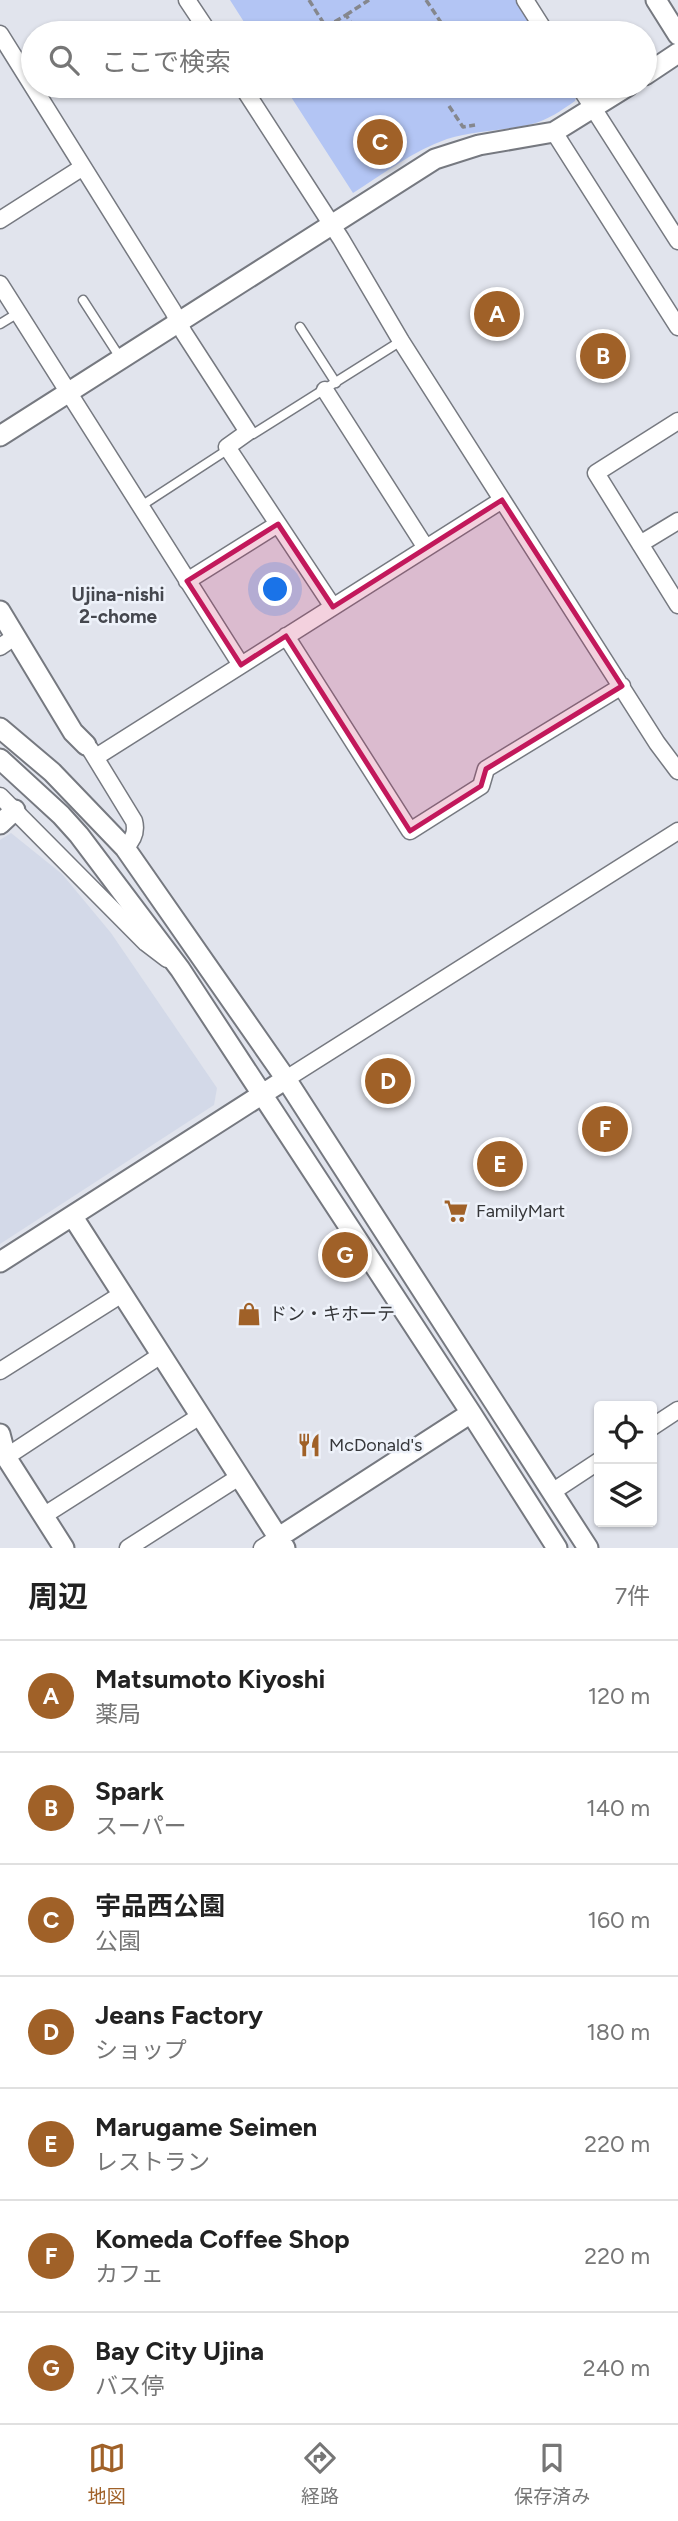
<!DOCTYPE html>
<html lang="ja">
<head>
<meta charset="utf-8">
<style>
  :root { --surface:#fff; --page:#f6f6f6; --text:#222; --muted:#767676; --line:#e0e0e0; --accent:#a06128 }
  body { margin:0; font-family:Figtree,"Noto Sans JP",sans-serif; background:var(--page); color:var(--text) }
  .controls { position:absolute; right:21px; bottom:21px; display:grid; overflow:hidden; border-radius:7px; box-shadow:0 2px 5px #0004 }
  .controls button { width:63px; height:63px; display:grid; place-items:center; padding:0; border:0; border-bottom:2px solid var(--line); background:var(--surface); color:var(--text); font:35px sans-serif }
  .you { position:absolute; left:276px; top:590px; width:24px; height:24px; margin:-18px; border:5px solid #fff; border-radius:50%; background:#1a73e8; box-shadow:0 0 0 10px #1a73e833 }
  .badge { display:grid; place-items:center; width:46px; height:46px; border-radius:50%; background:var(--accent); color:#fff; font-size:23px; font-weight:700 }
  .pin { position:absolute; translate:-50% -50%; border:4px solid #fff; box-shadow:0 2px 7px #0006 }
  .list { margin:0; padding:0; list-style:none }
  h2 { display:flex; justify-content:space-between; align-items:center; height:91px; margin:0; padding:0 28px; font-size:30px }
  h2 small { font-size:23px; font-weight:400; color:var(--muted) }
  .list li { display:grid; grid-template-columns:46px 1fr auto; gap:21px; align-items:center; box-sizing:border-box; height:112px; padding:0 28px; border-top:2px solid var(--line) }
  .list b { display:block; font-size:26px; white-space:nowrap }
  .list p { margin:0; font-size:23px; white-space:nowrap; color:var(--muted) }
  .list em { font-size:23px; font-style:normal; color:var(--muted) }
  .icon { flex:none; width:38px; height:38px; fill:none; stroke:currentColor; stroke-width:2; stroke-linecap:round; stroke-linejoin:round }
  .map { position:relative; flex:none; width:678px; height:1548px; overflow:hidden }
  .search { position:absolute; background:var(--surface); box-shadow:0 2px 5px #0004; left:21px; right:21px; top:21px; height:77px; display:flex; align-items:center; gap:18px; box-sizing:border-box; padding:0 24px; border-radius:38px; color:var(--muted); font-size:26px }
  .sheet { height:875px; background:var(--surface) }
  nav { display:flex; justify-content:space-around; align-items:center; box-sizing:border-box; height:98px; border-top:2px solid var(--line); background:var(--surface); font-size:19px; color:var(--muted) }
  nav a { display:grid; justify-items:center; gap:4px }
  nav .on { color:var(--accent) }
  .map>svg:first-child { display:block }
  .built { fill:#d3d9e8 }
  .green { fill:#b3c5f4 }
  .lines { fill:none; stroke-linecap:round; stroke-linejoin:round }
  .service-casing { stroke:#767980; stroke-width:11 }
  .minor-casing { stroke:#767980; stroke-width:19 }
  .tertiary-casing { stroke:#767980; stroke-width:23 }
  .path { stroke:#85878d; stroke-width:3.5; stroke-dasharray:7 3.5; stroke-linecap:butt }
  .service { stroke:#fff; stroke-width:8 }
  .minor { stroke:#fff; stroke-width:16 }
  .tertiary { stroke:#fff; stroke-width:19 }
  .marked { fill:#c2185b; fill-opacity:0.2; stroke:#c2185b; stroke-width:5; stroke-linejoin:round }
  .labels { text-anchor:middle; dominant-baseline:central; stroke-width:5; stroke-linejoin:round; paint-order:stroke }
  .poi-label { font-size:18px; fill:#36373a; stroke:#eef2fa; text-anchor:start }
  .neighbourhood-label { font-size:19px; font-weight:bold; fill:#45474e; stroke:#eef2fa }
</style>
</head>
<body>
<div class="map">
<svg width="678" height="1548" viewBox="0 0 678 1548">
  <rect width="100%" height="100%" fill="#e1e4ed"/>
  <path class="built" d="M 11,833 L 62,874 L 111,933 L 217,1088 L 214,1105 L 0,1244 L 0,840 Z"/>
  <path class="green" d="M 230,0 L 518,0 L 540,33 L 251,33 Z
    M 284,86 L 573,86 L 577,92 L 575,101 C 562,110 548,120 532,124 C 505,131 476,130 447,139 C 413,151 383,174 353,193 Z"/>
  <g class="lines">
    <g class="service-casing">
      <path id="service" d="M 83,300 L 121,359
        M 0,324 L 18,313
        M 300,327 L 336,383
        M 248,432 L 253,434 L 401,341
        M 141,506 L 224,452 L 227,447"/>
    </g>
    <g class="minor-casing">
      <path id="minor" d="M 187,0 L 209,33
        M 525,0 L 546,33
        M 0,34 L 173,311 L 184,333 L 248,432 L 227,447 L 333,607
        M 242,86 L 341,239 L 401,341 L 657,743 L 678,771
        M 579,86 L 678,241
        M 554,132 L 678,327
        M 0,220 L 83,167
        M 0,284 L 241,665
        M 325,390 L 426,548
        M 678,421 L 596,473 L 678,605
        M 640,544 L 678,521
        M 187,581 L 278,524
        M 286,636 L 410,831 L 481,786 L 486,769 L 622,686
        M 0,647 L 16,636
        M 90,749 L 134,821 C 137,832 133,840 125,848
        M 96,757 L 502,500
        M 0,796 L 146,943 L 167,959
        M 286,1079 L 678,831
        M 0,1371 L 122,1294
        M 652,1427 L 678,1410
        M 6,1457 L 161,1355
        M 552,1492 L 599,1461
        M 43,1516 L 200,1416
        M 128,1548 L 239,1477
        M 262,1548 L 279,1537"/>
    </g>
    <g class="tertiary-casing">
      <path id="tertiary" d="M 656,0 L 678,35
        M 645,75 L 678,53
        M 0,436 L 435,159 L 479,145 L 554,132 L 628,86
        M 0,611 L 73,732 L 86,745
        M 0,728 L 52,772 L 125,848 L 286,1079 L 588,1548
        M 0,759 L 61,815 L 79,835 L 180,969 L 471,1413 L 557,1548
        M 0,824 L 15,810
        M 73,1217 L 285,1548
        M 0,1262 L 286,1079
        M 0,1434 L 6,1457 L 64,1548
        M 279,1537 L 471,1413"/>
    </g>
    <path class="path" d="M 309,0 L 326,27 L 346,15 L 358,33
      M 426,0 L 448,33
      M 346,15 L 369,0
      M 449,106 L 463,127 L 475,125"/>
    <use href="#service" class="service"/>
    <use href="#minor" class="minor"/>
    <use href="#tertiary" class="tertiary"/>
  </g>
  <path class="marked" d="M 502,500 L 622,686 L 486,769 L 481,786 L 410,831 L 286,636 L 241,665 L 187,581 L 278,524 L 333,607 Z"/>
  <defs>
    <g id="supermarket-bare" transform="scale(1.89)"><path d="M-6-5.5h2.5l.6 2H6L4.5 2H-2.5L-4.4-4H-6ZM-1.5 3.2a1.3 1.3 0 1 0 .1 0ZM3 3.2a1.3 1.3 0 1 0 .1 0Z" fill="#a06128" stroke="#eef2fa" stroke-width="2.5" paint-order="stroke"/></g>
    <g id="shop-bare" transform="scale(1.89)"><path d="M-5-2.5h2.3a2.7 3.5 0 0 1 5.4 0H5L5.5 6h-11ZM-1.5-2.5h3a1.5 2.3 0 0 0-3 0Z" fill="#a06128" stroke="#eef2fa" stroke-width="2.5" paint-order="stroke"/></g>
    <g id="restaurant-bare" transform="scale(1.89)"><path d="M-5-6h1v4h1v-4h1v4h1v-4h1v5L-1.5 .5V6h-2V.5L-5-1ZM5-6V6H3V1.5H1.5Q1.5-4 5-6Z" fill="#a06128" stroke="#eef2fa" stroke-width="2.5" paint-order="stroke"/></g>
  </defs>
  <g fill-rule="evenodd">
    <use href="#supermarket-bare" x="456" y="1211"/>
    <use href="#shop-bare" x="249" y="1314"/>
    <use href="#restaurant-bare" x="309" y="1445"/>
  </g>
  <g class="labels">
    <g class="poi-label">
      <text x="476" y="1211">FamilyMart</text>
      <text x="269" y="1314">ドン・キホーテ</text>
      <text x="329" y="1445">McDonald's</text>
    </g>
    <g class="neighbourhood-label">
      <text x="118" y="594">Ujina-nishi<tspan x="118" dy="22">2-chome</tspan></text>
    </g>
  </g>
</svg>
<div class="controls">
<button><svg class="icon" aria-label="locate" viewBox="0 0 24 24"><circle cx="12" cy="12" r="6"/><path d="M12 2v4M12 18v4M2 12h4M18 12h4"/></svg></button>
<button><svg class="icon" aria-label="layers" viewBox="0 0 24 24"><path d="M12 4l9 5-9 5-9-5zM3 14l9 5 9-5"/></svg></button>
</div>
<div class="you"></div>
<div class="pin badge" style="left:497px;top:314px">A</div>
<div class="pin badge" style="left:603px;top:356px">B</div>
<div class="pin badge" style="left:380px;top:142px">C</div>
<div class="pin badge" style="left:388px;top:1081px">D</div>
<div class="pin badge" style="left:500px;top:1164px">E</div>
<div class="pin badge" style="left:605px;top:1129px">F</div>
<div class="pin badge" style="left:345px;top:1255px">G</div>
<div class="search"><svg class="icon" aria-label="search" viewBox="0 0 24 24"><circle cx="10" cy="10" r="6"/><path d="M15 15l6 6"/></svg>ここで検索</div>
</div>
<section class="sheet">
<h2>周辺<small>7件</small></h2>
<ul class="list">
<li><span class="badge">A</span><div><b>Matsumoto Kiyoshi</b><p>薬局</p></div><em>120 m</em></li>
<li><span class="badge">B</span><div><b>Spark</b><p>スーパー</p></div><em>140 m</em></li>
<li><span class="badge">C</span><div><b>宇品西公園</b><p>公園</p></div><em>160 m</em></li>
<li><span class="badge">D</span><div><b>Jeans Factory</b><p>ショップ</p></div><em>180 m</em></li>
<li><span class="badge">E</span><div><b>Marugame Seimen</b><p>レストラン</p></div><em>220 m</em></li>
<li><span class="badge">F</span><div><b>Komeda Coffee Shop</b><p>カフェ</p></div><em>220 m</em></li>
<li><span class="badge">G</span><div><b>Bay City Ujina</b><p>バス停</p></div><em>240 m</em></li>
</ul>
</section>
<nav>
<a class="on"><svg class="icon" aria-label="map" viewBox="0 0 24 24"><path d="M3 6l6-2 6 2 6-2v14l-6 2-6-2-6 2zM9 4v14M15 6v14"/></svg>地図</a>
<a><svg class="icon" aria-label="directions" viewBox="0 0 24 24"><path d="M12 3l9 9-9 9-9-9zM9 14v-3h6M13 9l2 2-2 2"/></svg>経路</a>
<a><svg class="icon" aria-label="saved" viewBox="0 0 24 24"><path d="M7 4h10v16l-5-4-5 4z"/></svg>保存済み</a>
</nav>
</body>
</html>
